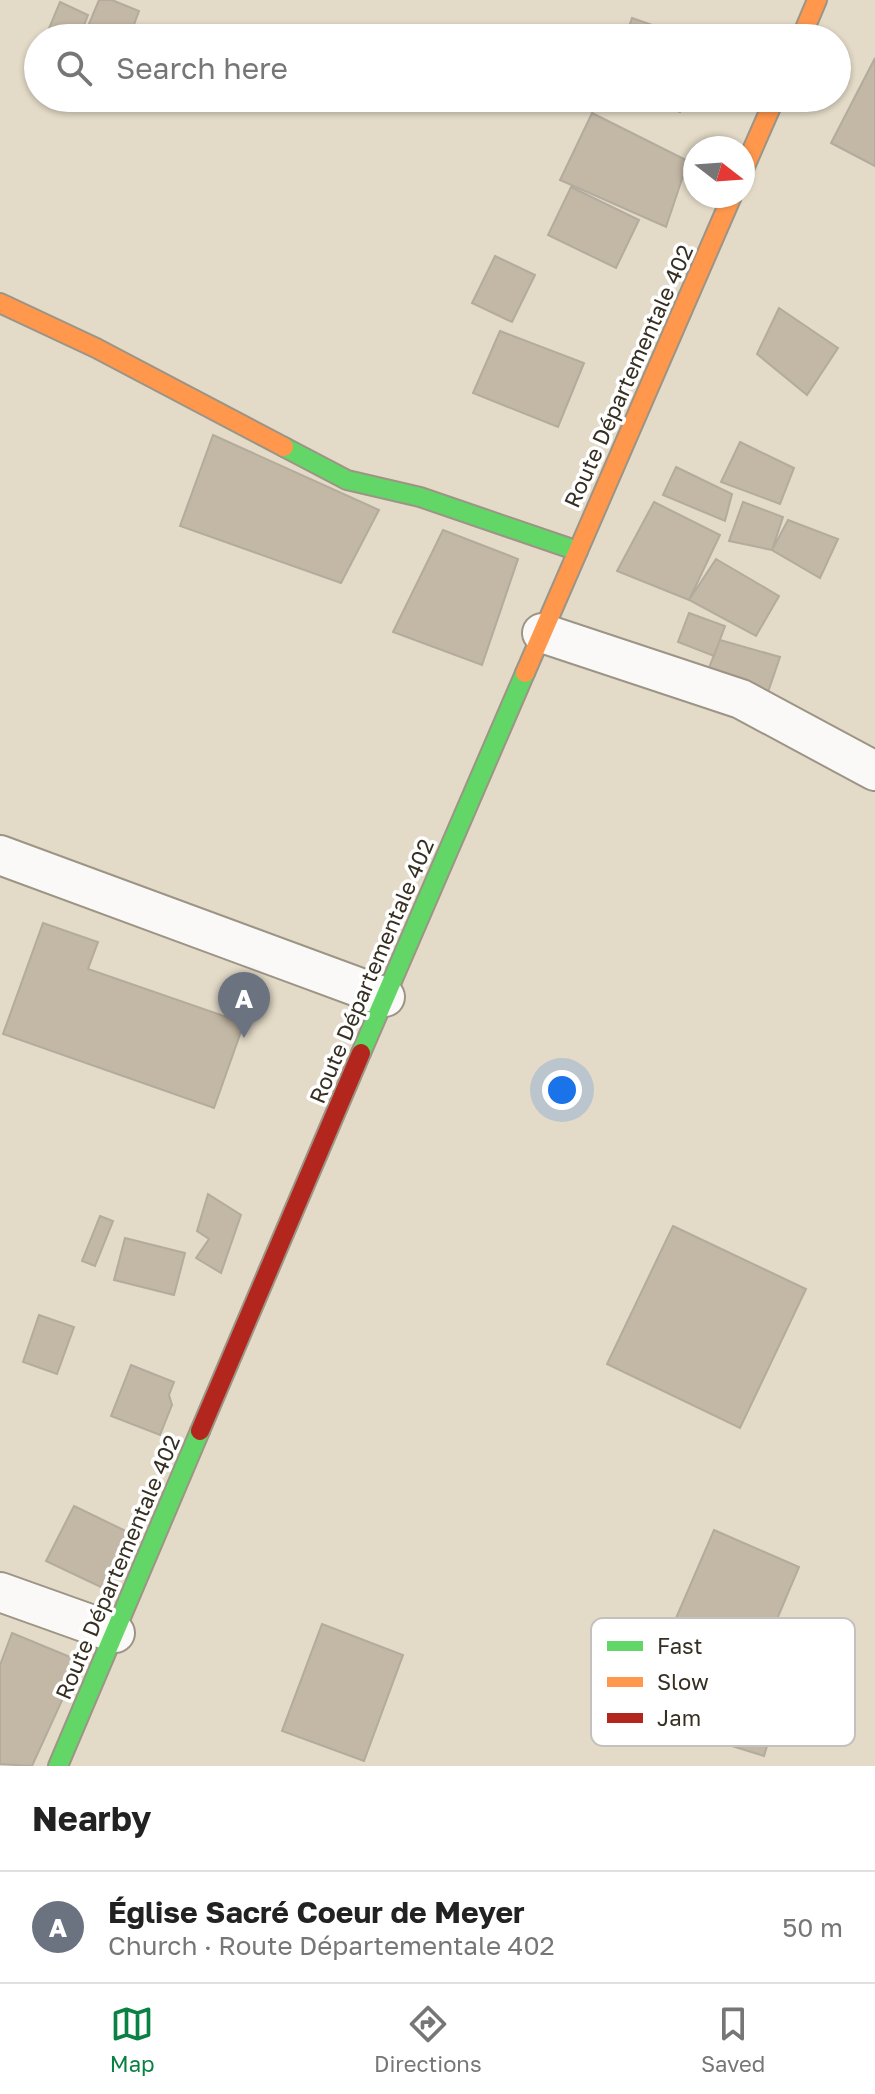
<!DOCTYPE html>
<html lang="en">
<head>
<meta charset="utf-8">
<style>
  :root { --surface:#fff; --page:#f2f2f2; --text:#222; --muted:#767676; --line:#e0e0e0; --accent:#0b8043 }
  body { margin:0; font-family:"Golos Text",sans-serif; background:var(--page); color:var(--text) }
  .compass { position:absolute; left:683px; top:136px; width:72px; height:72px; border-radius:50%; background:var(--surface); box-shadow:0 2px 6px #0004; rotate:107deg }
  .you { position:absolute; left:562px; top:1090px; width:28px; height:28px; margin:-20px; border:6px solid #fff; border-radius:50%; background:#1a73e8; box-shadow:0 0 0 12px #1a73e833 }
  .badge { display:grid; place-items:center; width:52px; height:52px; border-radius:50%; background:var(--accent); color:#fff; font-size:26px; font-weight:700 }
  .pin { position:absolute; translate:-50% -66px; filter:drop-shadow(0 2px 4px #0008) }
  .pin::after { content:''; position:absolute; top:42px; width:28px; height:24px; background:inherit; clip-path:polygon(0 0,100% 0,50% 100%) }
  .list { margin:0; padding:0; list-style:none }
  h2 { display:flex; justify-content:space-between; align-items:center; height:104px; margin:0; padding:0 32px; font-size:34px }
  h2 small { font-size:26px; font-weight:400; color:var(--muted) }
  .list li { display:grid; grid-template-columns:52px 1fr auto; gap:24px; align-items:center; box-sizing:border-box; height:112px; padding:0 32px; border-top:2px solid var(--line) }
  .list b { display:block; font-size:30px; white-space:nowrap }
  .list p { margin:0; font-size:26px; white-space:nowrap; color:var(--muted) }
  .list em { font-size:26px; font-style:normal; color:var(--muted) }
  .icon { flex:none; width:44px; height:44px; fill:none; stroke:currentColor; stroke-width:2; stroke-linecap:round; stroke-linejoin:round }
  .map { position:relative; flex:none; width:875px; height:1766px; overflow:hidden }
  .search { position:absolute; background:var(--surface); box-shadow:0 2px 6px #0004; left:24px; right:24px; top:24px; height:88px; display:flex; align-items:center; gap:20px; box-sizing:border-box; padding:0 28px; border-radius:44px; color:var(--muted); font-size:30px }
  .sheet { height:216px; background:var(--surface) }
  nav { display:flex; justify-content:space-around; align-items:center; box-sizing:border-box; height:112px; border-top:2px solid var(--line); background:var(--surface); font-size:22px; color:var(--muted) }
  nav a { display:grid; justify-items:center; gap:4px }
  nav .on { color:var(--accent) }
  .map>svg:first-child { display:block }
  .building { fill:#c3b7a5; stroke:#b3ab9d; stroke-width:2 }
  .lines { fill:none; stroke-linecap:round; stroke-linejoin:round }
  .street-casing { stroke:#9c9586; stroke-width:42 }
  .fast-casing { stroke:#9c9586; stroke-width:22 }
  .slow-casing { stroke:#9c9586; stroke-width:22 }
  .jam-casing { stroke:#9c9586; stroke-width:22 }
  .street { stroke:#fbf9f7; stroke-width:38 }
  .fast { stroke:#63d668; stroke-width:18 }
  .slow { stroke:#ff974d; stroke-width:18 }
  .jam { stroke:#b3261e; stroke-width:18 }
  .labels { text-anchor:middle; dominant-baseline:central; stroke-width:7; stroke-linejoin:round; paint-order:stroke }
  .street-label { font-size:22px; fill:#362f22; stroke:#fff }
  .key { fill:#fff; stroke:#c3c1bd; stroke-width:2 }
  .key-label { font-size:22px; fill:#362f22 }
</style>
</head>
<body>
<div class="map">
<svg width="875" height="1766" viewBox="0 0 875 1766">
  <rect width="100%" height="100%" fill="#e3dac7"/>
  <path class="building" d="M 99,0 L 112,0 L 139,11 L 129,38 L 103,38 L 86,31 Z
    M 60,2 L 88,15 L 79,38 L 45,38 Z
    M 632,18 L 681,35 L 680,38 L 625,38 Z
    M 875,58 L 875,166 L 831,143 Z
    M 645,98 L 686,98 L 680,112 Z
    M 592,113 L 688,161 L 666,227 L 560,180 Z
    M 571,187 L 639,220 L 616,268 L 548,235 Z
    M 495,256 L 535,275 L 512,322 L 472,303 Z
    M 779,308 L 838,348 L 807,395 L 757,354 Z
    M 500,331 L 584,363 L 558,427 L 473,393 Z
    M 213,435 L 379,510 L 341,583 L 180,526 Z
    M 740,442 L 794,468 L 780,504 L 721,482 Z
    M 676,467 L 732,494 L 725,521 L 663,495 Z
    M 654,502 L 720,535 L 689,600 L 617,571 Z
    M 743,502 L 783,517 L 772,550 L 729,541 Z
    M 788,520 L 838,539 L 820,578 L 772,550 Z
    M 443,530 L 518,559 L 482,665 L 393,632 Z
    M 716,559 L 779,596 L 756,636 L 689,600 Z
    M 689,613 L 725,626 L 714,656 L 678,642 Z
    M 720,640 L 780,657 L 766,698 L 705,678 Z
    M 43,923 L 98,942 L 88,969 L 244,1023 L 214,1108 L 3,1034 Z
    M 208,1194 L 241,1215 L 221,1273 L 196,1258 L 209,1239 L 197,1231 Z
    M 100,1216 L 113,1221 L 95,1266 L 82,1261 Z
    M 673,1226 L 806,1289 L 740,1428 L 607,1364 Z
    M 125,1238 L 185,1253 L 174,1295 L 114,1280 Z
    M 39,1315 L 74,1327 L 57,1374 L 23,1362 Z
    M 131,1365 L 174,1382 L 169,1395 L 172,1405 L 160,1435 L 111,1416 Z
    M 74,1506 L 134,1535 L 107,1590 L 46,1561 Z
    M 714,1530 L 799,1567 L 753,1676 L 667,1639 Z
    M 322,1624 L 403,1655 L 364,1761 L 282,1731 Z
    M 12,1633 L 80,1661 L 32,1766 L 0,1764 L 0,1665 Z
    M 745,1703 L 777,1713 L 764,1756 L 732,1746 Z"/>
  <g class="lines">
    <g class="street-casing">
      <path id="street" d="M 542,633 L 741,699 L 875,771
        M 0,855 L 385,997
        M 0,1592 L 115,1633"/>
    </g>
    <g class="fast-casing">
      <path id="fast" d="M 284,447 L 347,480 L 420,497 L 578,551
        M 361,1053 L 525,673
        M 58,1766 L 200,1431"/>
    </g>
    <g class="slow-casing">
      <path id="slow" d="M 801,38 L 817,0
        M 743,171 L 775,98
        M 0,303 L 96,348 L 284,447
        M 525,673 L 732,196"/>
    </g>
    <g class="jam-casing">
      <path id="jam" d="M 200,1431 L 361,1053"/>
    </g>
    <use href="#street" class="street"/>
    <use href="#fast" class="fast"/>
    <use href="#slow" class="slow"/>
    <use href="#jam" class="jam"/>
  </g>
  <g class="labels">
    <g class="street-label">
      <text transform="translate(628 376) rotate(-66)">Route Départementale 402</text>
      <text transform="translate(371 971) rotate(-67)">Route Départementale 402</text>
      <text transform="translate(117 1567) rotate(-67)">Route Départementale 402</text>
    </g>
  </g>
  <rect x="591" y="1618" width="264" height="128" rx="12" class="key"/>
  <rect x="607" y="1641" width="36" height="10" fill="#63d668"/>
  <rect x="607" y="1677" width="36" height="10" fill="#ff974d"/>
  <rect x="607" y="1713" width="36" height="10" fill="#b3261e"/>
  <g class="key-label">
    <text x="657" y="1654">Fast</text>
    <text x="657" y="1690">Slow</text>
    <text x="657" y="1726">Jam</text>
  </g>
</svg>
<svg class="compass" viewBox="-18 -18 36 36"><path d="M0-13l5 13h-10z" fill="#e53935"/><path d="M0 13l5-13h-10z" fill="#767676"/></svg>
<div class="you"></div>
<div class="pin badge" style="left:244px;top:1038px;background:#6b7280">A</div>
<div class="search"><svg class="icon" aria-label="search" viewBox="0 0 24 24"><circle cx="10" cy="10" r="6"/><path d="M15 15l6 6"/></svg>Search here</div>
</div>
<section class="sheet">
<h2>Nearby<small></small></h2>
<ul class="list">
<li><span class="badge" style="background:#6b7280">A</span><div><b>Église Sacré Coeur de Meyer</b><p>Church · Route Départementale 402</p></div><em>50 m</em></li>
</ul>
</section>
<nav>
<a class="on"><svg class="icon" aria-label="map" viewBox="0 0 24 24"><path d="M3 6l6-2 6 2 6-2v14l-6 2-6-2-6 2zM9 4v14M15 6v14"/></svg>Map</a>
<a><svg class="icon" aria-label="directions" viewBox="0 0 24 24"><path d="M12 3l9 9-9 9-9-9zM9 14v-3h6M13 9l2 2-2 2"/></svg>Directions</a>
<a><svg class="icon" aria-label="saved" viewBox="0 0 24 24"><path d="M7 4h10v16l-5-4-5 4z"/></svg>Saved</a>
</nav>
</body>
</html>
